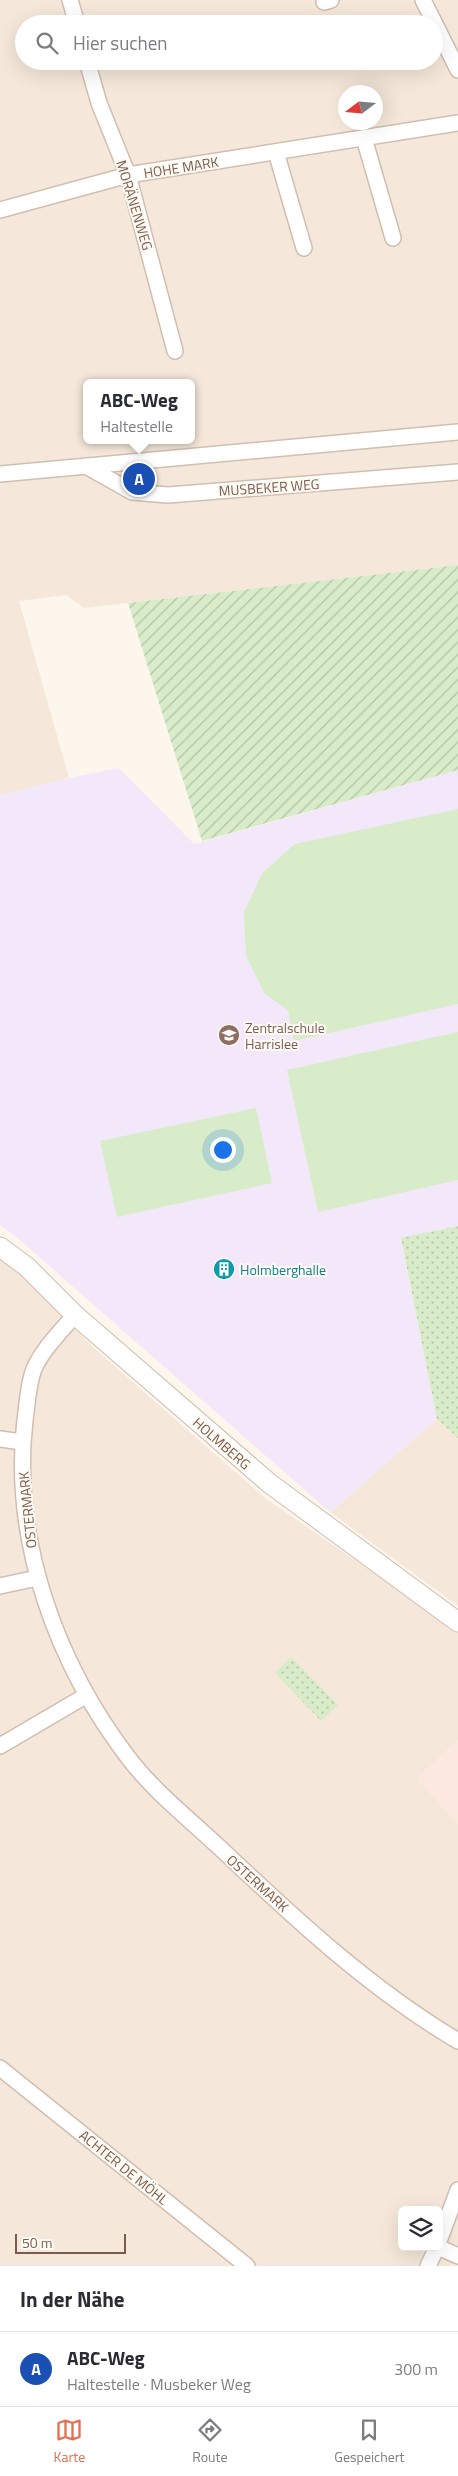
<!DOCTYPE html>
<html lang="de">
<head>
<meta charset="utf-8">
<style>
  :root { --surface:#fff; --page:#f7f7f7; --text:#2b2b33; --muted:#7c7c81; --line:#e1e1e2; --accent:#e76f51 }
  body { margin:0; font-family:"Titillium Web",sans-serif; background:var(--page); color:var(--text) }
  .controls { position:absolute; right:15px; bottom:15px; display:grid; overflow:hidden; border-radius:8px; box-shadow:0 5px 20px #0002 }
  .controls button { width:45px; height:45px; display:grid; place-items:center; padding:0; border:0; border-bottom:1px solid var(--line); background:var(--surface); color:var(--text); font:25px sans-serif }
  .compass { position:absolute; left:338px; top:85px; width:45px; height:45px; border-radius:50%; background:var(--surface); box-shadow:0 5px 20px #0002; rotate:254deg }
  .scale { position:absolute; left:15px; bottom:12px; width:111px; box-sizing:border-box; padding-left:5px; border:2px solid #7a5c4d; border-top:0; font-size:14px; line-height:18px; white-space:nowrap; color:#7a5c4d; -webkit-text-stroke:4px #fffaf3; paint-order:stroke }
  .you { position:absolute; left:222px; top:1149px; width:18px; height:18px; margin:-12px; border:4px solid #fff; border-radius:50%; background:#1a73e8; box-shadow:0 0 0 8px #1a73e833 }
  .badge { display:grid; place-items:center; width:32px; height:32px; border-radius:50%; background:var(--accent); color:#fff; font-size:16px; font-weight:700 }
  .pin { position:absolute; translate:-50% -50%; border:2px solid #fff; box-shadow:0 1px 5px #0006 }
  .popup { position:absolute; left:83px; top:379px; width:112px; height:65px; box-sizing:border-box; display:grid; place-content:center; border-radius:8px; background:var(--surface); filter:drop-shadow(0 1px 4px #0005); font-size:16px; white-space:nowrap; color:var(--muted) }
  .popup b { font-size:19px; color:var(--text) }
  .popup::after { content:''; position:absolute; left:50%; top:100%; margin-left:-10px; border:10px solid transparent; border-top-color:var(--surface) }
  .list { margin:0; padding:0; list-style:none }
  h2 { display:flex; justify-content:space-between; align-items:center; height:65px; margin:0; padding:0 20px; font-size:21px }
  h2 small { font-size:16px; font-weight:400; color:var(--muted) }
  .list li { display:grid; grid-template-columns:32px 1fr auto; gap:15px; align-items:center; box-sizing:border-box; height:75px; padding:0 20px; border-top:1px solid var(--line) }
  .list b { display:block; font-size:19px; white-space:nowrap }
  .list p { margin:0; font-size:16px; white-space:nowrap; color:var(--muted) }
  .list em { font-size:16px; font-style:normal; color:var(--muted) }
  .icon { flex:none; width:28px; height:28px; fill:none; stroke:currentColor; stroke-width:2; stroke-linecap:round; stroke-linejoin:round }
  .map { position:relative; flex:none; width:458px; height:2266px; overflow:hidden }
  .search { position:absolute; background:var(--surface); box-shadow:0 5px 20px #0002; left:15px; right:15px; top:15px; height:55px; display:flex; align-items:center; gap:12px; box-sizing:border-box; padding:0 18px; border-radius:28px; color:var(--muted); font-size:19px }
  .sheet { height:140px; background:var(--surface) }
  nav { display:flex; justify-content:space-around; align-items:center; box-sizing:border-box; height:70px; border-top:1px solid var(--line); background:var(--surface); font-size:14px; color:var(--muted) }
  nav a { display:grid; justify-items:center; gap:2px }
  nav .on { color:var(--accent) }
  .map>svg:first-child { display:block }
  .residential { fill:#f5e8da; fill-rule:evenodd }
  .commercial { fill:#fde8e0 }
  .education { fill:#f3e8fa }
  .grass { fill:#d8ecc9 }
  .park { fill:url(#park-dots) }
  .garden { fill:url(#garden-furrows) }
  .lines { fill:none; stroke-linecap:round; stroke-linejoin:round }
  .minor-casing { stroke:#d1beb0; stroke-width:18 }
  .tertiary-casing { stroke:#d1beb0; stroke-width:21 }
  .minor { stroke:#fff; stroke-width:15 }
  .tertiary { stroke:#fff; stroke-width:19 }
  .labels { text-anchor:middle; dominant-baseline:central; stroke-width:4; stroke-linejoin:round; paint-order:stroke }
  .street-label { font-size:14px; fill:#7a5c4d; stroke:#fffaf3 }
  .education-label { font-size:14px; fill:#785e54; stroke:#fffaf3; text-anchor:start }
  .culture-label { font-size:14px; fill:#0d838f; stroke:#fffaf3; text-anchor:start }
</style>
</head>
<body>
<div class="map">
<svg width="458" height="2266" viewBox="0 0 458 2266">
  <defs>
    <pattern id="park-dots" width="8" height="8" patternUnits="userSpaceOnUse" patternTransform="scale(1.25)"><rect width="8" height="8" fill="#d8ecc9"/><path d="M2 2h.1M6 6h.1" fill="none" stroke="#b4c2a5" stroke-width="1.8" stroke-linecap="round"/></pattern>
    <pattern id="garden-furrows" width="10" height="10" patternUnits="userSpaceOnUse" patternTransform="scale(1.25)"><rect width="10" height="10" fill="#d8ecc9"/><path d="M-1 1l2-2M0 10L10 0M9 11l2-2" fill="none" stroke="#b4c2a5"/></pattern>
  </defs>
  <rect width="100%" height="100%" fill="#fdf6ec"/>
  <path class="residential" d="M 0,0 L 458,0 L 458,425 L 0,466 ZM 24,24 L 434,24 L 434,61 L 24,61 ZM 346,92 L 376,92 L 376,122 L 346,122 ZM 86,383 L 192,383 L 192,440 L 86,440 Z
    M 458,440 L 458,565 L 84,608 L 66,595 L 19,601 L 69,778 L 0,795 L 0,480 Z
    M 0,1259 L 19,1273 L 94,1348 L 265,1498 L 458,1631 L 458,1740 L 417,1779 L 458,1823 L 458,2266 L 0,2266 ZM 402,2210 L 439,2210 L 439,2247 L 402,2247 Z
    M 437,1419 L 458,1438 L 458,1606 L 330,1512 Z"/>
  <path class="commercial" d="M 458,1740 L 458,1823 L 417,1779 Z"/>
  <path class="education" d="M 119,768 L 194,844 L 458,770 L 458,1226 L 401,1239 L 437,1419 L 330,1512 L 14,1235 L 0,1225 L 0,795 L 69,778 Z"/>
  <path class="grass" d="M 458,809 L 458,1004 L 294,1041 L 288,1010 L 265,994 L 246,956 L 244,912 L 263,872 L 295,844 Z
    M 458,1032 L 458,1180 L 318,1212 L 287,1070 Z
    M 256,1108 L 272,1183 L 117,1217 L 100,1141 Z"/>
  <path class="park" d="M 458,1226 L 458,1438 L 437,1419 L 401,1238 Z
    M 291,1657 L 338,1705 L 321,1721 L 275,1673 Z"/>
  <path class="garden" d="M 458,565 L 458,770 L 202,841 L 128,603 Z"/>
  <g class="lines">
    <g class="minor-casing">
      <path id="minor" d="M 70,0 L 77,24
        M 423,0 L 458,70
        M 324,2 L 331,0
        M 87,61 L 99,103 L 128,175 L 175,351
        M 364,138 L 393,238
        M 276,152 L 304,248
        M 0,210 L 128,175 L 458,123
        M 86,466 L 132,492 L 168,495 L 458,472
        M 0,474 L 458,432
        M 75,1315 C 61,1331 37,1355 32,1375 C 28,1389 27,1405 25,1420 C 11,1541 57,1665 130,1760 C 155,1792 189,1819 219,1847 C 293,1917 370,1989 458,2041
        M 0,1439 L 22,1442
        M 0,1586 L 37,1578
        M 0,1746 L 87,1695
        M 0,2068 L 247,2266
        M 439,2241 L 458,2190
        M 438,2247 L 458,2256
        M 428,2266 L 437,2247"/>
    </g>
    <g class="tertiary-casing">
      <path id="tertiary" d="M 0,1247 L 27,1267 L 75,1315 L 269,1483 L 458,1622"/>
    </g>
    <use href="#minor" class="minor"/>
    <use href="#tertiary" class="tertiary"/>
  </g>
  <defs>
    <g id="school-disc" transform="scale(1.125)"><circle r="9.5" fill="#8d6e63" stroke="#fffaf3"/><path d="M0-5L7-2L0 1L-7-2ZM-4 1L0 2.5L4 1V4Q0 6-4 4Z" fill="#fff"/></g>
    <g id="building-disc" transform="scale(1.125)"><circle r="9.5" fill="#0f9aa8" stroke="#fffaf3"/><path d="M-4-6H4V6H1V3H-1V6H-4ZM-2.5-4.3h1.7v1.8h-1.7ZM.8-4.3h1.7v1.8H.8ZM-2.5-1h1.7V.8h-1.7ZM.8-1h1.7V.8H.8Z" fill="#fff"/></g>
  </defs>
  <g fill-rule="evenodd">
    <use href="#school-disc" x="229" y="1035"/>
    <use href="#building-disc" x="224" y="1269"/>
  </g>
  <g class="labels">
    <g class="street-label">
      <text transform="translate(181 167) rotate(-9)">HOHE MARK</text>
      <text transform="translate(135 205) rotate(73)">MORÄNENWEG</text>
      <text transform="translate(269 487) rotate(-4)">MUSBEKER WEG</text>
      <text transform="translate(222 1443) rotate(41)">HOLMBERG</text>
      <text transform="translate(27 1510) rotate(-96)">OSTERMARK</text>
      <text transform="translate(258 1883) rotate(42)">OSTERMARK</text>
      <text transform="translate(124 2167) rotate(39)">ACHTER DE MÖHL</text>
    </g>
    <g class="education-label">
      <text x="245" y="1027">Zentralschule<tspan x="245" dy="16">Harrislee</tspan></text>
    </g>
    <g class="culture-label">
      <text x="240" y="1269">Holmberghalle</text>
    </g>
  </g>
</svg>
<div class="controls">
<button><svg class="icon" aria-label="layers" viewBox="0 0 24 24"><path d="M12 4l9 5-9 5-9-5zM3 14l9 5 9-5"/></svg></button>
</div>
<svg class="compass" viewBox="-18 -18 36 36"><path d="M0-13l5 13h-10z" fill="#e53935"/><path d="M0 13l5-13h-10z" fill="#7c7c81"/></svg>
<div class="scale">50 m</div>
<div class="you"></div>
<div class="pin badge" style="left:139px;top:479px;background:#1a4fb4">A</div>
<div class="popup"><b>ABC-Weg</b>Haltestelle</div>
<div class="search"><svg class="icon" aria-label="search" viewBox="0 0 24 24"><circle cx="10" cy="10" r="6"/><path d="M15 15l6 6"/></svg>Hier suchen</div>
</div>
<section class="sheet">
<h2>In der Nähe<small></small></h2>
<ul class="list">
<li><span class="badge" style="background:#1a4fb4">A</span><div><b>ABC-Weg</b><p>Haltestelle · Musbeker Weg</p></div><em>300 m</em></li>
</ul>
</section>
<nav>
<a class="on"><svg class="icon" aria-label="map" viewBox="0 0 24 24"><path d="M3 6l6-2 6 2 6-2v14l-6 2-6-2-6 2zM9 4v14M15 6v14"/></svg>Karte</a>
<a><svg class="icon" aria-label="directions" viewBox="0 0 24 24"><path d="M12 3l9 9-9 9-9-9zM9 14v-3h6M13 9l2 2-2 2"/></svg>Route</a>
<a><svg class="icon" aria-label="saved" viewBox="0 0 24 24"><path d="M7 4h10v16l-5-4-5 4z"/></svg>Gespeichert</a>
</nav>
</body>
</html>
